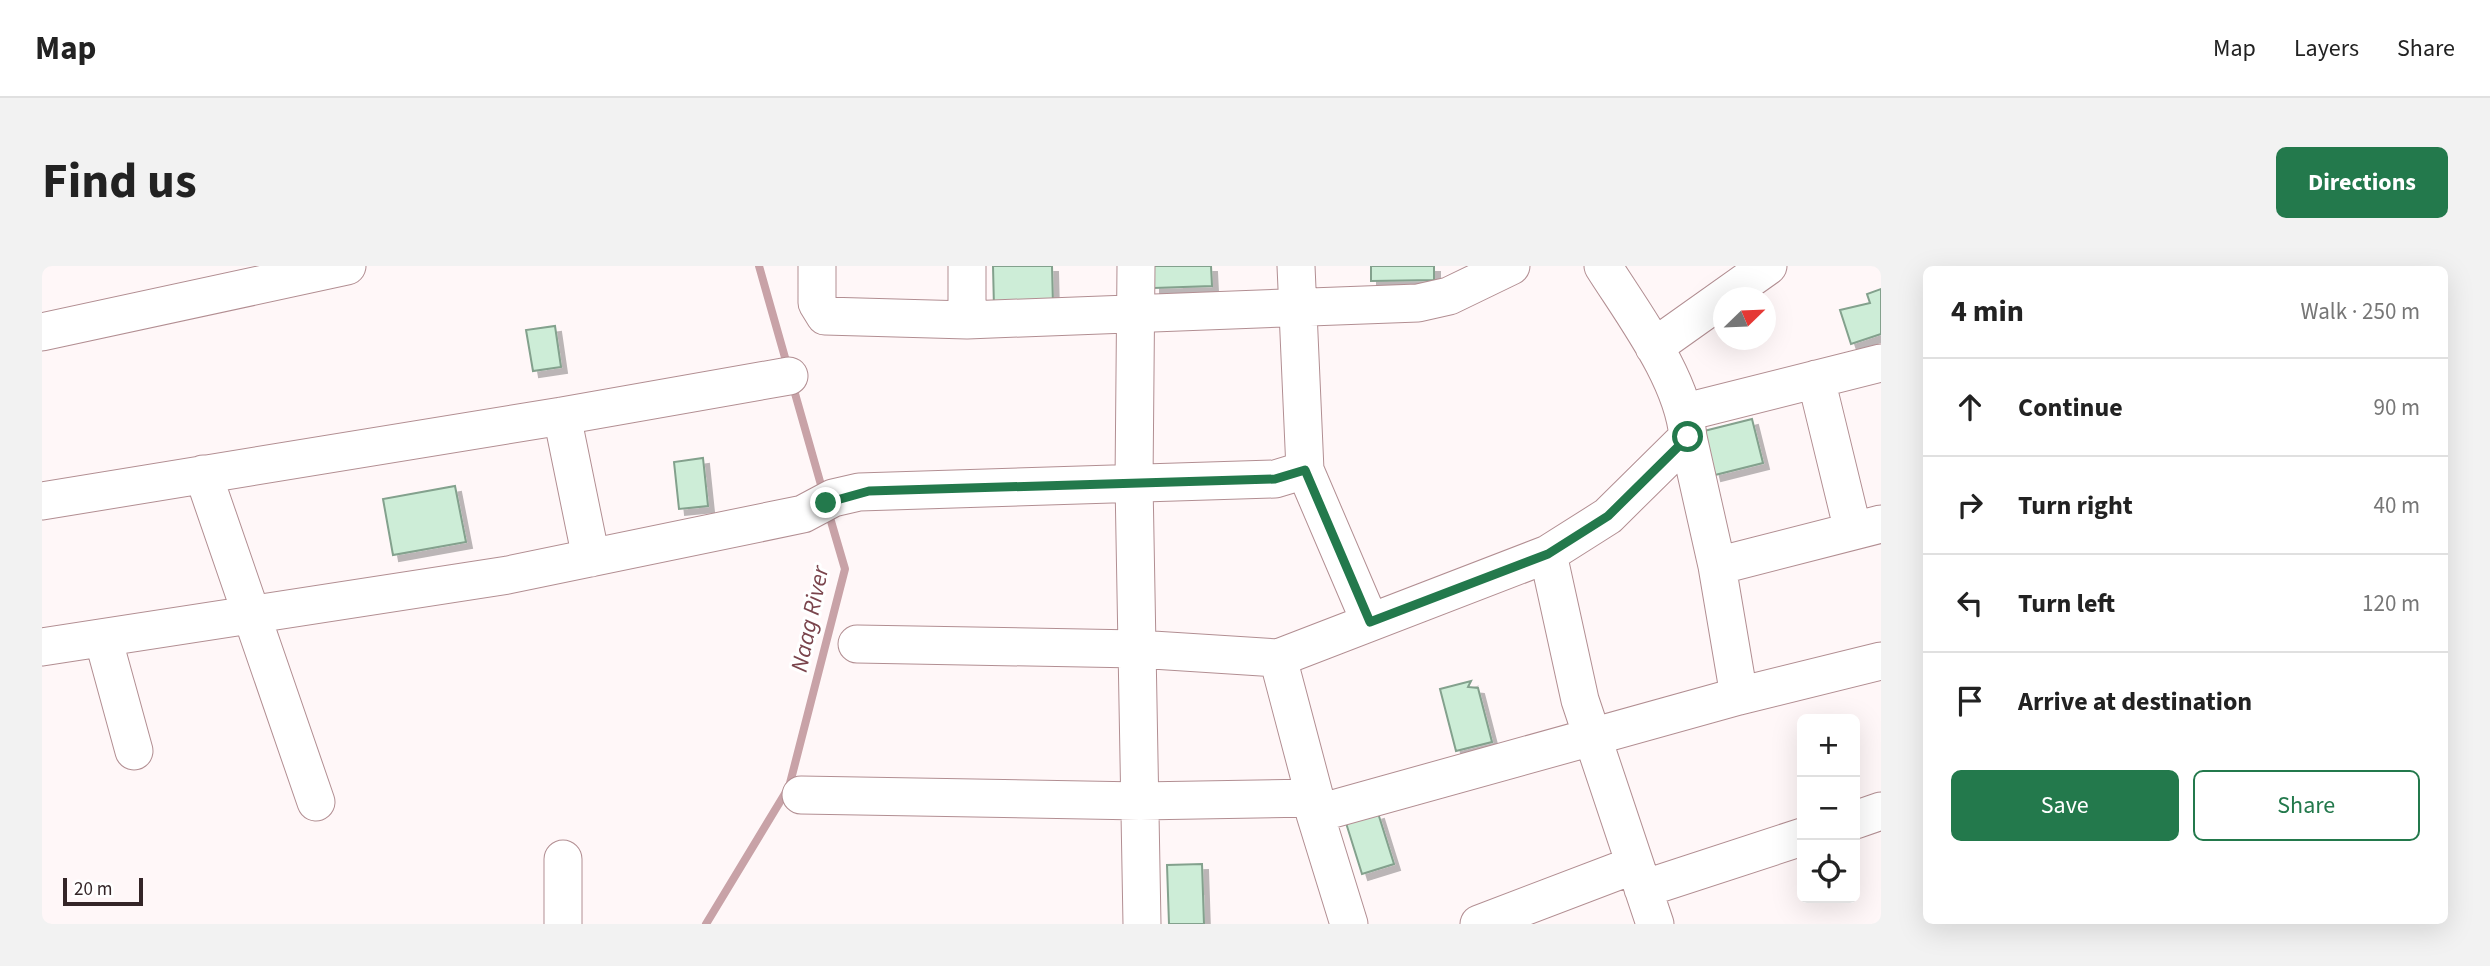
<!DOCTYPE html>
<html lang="en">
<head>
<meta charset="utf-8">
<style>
  :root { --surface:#fff; --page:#f2f2f2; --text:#222; --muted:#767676; --line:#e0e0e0; --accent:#23794c }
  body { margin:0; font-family:"Source Sans 3",sans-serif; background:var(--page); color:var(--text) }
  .controls { position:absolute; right:21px; bottom:21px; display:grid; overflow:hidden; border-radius:10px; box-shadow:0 7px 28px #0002 }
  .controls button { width:63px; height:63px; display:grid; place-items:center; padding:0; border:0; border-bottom:2px solid var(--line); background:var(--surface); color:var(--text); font:35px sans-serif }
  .compass { position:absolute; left:1671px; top:21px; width:63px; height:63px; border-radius:50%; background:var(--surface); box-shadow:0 7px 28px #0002; rotate:67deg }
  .scale { position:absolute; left:21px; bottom:18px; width:80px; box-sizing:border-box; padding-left:7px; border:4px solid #342527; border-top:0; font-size:19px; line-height:24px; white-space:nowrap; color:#342527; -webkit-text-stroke:5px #fff; paint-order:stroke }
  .stop { position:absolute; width:21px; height:21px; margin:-16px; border:5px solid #23794c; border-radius:50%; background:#fff }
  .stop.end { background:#23794c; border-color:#fff; box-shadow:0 2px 7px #0008 }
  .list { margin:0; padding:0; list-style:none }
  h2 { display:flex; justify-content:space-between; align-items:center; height:91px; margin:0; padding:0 28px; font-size:30px }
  h2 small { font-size:23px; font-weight:400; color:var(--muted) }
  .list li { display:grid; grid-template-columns:46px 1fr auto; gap:21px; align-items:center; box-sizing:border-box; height:98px; padding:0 28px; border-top:2px solid var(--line) }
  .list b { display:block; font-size:26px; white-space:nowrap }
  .list em { font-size:23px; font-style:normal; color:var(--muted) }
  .actions { display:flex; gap:14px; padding:21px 28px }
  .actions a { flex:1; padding:16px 0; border:2px solid var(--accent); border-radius:10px; text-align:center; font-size:24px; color:var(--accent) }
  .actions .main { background:var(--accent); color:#fff }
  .icon { flex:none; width:38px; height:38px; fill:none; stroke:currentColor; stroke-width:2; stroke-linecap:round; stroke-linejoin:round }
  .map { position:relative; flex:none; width:1839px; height:658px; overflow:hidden; border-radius:10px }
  header { display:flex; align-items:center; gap:42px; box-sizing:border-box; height:98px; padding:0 35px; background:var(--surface); border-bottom:2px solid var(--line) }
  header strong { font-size:33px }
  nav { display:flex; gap:38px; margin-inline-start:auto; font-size:24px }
  .intro { display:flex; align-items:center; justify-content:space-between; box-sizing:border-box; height:168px; padding:0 42px }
  h1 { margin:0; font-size:49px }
  .button { padding:18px 32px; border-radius:10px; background:var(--accent); color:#fff; font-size:24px; font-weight:700 }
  main { display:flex; gap:42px; padding:0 42px }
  aside { flex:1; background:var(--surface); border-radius:10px; box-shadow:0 7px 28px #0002 }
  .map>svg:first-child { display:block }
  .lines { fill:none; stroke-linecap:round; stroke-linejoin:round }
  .stream { stroke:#c8a2a7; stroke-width:8 }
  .building { fill:#cdedd7; stroke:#83a18d; stroke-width:2; filter:url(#shadow) }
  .minor-casing { stroke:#b28e92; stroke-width:39 }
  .minor { stroke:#fff; stroke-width:37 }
  .route { stroke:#23794c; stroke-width:9 }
  .labels { text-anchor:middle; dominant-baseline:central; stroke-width:6; stroke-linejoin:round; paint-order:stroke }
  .water-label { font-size:24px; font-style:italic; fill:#7a444c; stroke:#fff }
</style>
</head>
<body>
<header>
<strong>Map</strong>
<nav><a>Map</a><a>Layers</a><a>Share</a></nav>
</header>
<div class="intro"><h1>Find us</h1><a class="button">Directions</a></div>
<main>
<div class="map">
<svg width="1839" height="658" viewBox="0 0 1839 658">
  <defs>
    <filter id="shadow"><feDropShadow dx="6" dy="6" stdDeviation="0" flood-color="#0004"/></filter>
  </defs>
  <rect width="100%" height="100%" fill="#fff7f8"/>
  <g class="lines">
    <path class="stream" d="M 717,0 L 746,102
      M 750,117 L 781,226
      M 664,658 L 747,521 L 803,303 L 786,245"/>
  </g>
  <path class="building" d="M 951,0 L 1010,0 L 1011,40 L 952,42 Z
    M 1112,0 L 1169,0 L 1170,20 L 1112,22 Z
    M 1329,0 L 1392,0 L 1392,14 L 1329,15 Z
    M 1839,23 L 1839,68 L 1809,78 L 1798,44 L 1828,37 L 1825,28 Z
    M 513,60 L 519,101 L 491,105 L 484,64 Z
    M 1710,153 L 1721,197 L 1673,209 L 1662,165 Z
    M 661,192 L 666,240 L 637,243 L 632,196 Z
    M 413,220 L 424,276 L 351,289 L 341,233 Z
    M 1429,415 L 1426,421 L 1436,422 L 1450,476 L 1414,485 L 1398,423 Z
    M 1336,547 L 1352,598 L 1320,608 L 1304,557 Z
    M 1160,598 L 1162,658 L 1127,658 L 1125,599 Z"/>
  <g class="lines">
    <g class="minor-casing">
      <path id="minor" d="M 775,0 L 775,37 L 783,50 L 925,54 L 1376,37 L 1407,30 L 1469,0
        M 1094,0 L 1092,216 L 1100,658
        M 1561,0 C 1592,49 1641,113 1646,171 L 1566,250 L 1506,288 L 1538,434 L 1613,658
        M 925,54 L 925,0
        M 0,66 L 305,0
        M 1612,81 L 1726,0
        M 1774,113 L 1811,265
        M 1644,146 L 1839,97
        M 520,150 L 549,292
        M 1646,171 L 1675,300 L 1697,430 L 1839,395
        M 1263,204 L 1328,356
        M 161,208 L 274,536
        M 0,235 L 520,150 L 747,110
        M 1675,300 L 1839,258
        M 61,372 L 92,485
        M 815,378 L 1095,383 L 1236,392
        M 0,381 L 466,309 L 761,248 L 791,232 L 817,226 L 1233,213 L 1263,204 L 1254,0
        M 759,529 L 1098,535 L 1273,532
        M 1273,548 L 1697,430
        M 1813,554 L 1839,545
        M 1601,623 L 1760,571
        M 521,658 L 521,593
        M 1307,658 L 1273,548 L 1273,532 L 1236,392 L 1506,288
        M 1437,658 L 1592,599"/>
    </g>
    <use href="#minor" class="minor"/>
  </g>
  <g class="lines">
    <path class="route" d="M 784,237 L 827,225 L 1233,213 L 1263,204 L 1328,356 L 1506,288 L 1566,250 L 1646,171"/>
  </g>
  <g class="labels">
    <g class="water-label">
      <text transform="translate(768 353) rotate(-78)">Naag River</text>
    </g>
  </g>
</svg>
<div class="controls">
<button>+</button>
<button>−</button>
<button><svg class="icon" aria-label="locate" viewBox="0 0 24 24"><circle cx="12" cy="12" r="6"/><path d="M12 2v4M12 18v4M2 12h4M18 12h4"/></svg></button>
</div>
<svg class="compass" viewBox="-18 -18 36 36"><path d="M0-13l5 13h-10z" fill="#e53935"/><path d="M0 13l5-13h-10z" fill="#767676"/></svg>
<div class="scale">20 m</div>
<div class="stop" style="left:1646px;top:171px"></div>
<div class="stop end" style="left:784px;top:237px"></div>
</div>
<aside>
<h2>4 min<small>Walk · 250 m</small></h2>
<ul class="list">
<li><svg class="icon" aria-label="ahead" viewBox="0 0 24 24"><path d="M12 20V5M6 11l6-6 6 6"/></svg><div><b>Continue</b></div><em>90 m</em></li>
<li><svg class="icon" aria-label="right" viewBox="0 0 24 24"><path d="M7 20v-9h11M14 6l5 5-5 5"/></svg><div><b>Turn right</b></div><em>40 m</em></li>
<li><svg class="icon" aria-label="left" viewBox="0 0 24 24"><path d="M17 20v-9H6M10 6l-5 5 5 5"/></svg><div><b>Turn left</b></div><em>120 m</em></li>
<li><svg class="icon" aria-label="arrive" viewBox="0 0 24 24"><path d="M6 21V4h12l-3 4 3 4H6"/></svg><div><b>Arrive at destination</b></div></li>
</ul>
<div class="actions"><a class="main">Save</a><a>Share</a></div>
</aside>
</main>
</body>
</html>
